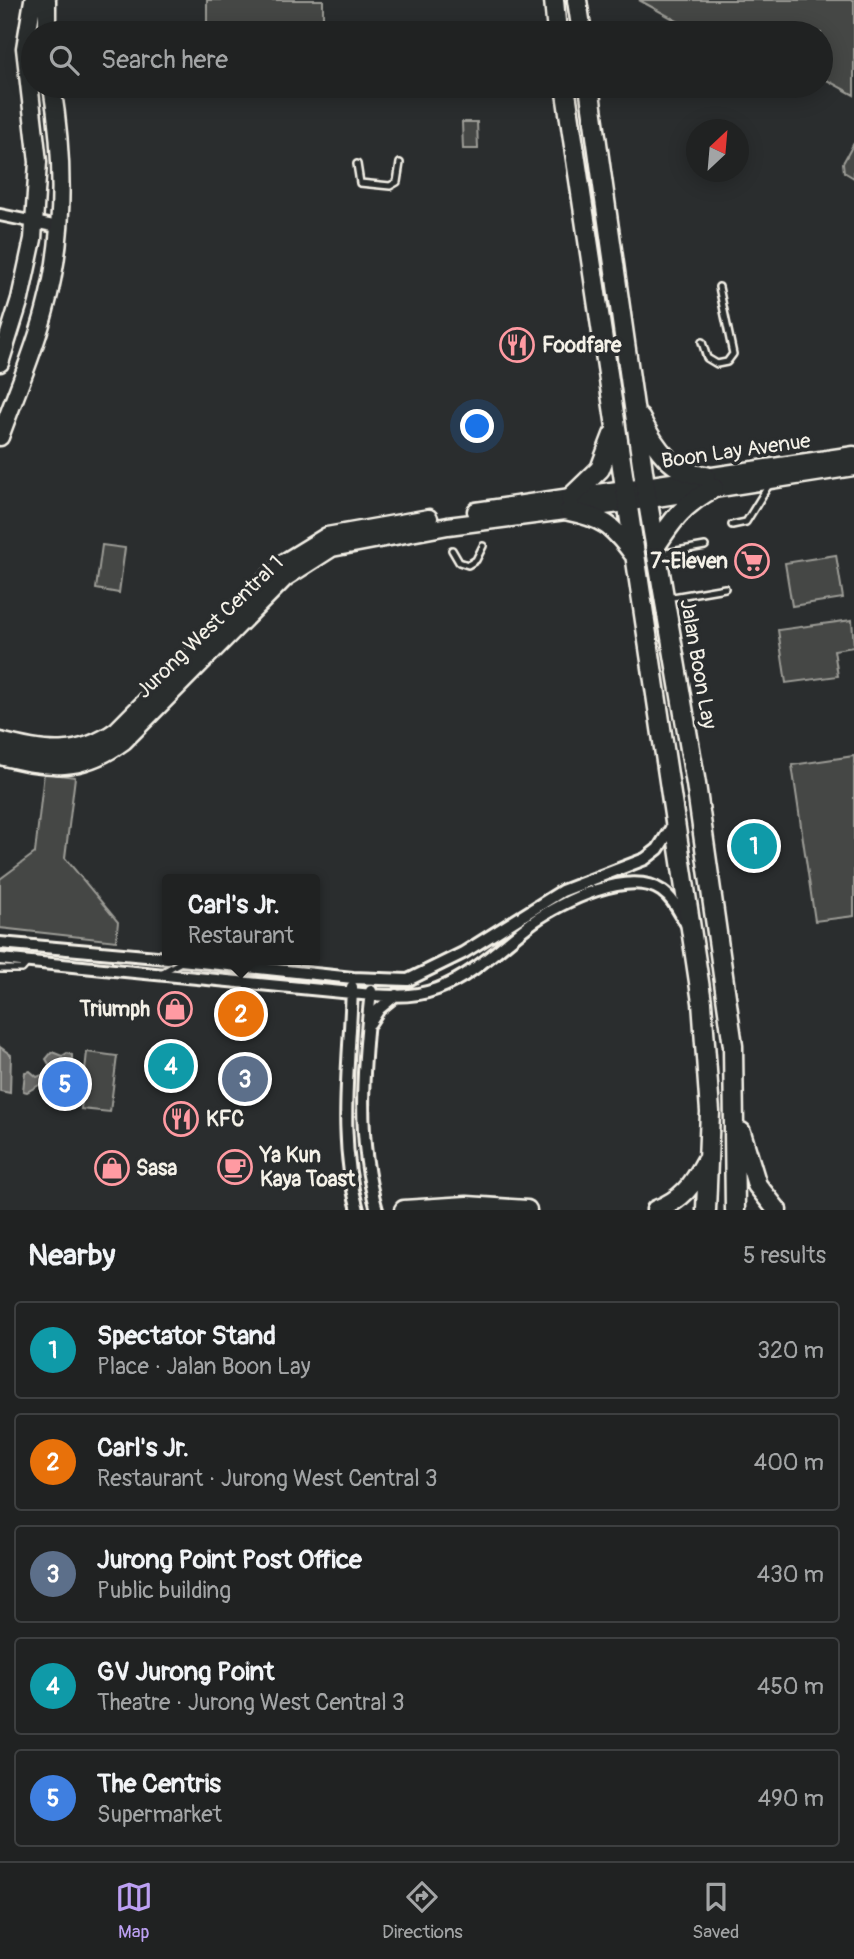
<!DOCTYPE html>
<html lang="en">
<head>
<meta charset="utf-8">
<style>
  :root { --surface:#202222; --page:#282a2a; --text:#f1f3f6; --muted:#a2a4a5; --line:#3d3f40; --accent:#bca0f2 }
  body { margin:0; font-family:Pangolin,sans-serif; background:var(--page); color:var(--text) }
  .compass { position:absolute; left:686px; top:119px; width:63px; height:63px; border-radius:50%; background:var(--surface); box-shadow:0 4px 18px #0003; rotate:26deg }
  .you { position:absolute; left:478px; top:427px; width:24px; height:24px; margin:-18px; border:5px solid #fff; border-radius:50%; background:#1a73e8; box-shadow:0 0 0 10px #1a73e833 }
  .badge { display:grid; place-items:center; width:46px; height:46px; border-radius:50%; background:var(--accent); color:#fff; font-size:23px; font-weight:700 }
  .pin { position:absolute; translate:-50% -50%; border:4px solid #fff; box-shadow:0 2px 7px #0006 }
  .popup { position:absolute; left:162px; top:874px; width:158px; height:91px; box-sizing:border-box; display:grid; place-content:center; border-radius:7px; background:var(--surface); filter:drop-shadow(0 2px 5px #0005); font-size:23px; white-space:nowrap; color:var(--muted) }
  .popup b { font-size:26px; color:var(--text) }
  .popup::after { content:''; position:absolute; left:50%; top:100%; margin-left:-14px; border:14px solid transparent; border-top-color:var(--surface) }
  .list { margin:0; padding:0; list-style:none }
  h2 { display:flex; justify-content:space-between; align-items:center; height:91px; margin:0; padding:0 28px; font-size:30px }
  h2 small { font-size:23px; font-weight:400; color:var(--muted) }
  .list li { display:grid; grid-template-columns:46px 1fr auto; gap:21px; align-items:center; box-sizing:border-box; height:98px; margin:0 14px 14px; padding:0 14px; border:2px solid var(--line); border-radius:7px }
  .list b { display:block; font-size:26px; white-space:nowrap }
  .list p { margin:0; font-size:23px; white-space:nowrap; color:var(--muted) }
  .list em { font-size:23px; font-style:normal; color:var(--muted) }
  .icon { flex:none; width:38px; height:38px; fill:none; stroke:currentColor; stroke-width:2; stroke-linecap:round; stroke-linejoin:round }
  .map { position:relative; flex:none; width:854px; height:1210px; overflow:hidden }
  .search { position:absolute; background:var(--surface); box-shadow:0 4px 18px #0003; left:21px; right:21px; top:21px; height:77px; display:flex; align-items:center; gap:18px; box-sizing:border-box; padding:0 24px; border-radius:38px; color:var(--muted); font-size:26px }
  .sheet { height:651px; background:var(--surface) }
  nav { display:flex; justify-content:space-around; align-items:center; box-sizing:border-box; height:98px; border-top:2px solid var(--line); background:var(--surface); font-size:19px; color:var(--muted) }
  nav a { display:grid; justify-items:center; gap:4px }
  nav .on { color:var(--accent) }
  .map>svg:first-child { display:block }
  .green { fill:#444645; stroke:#9c9c96; stroke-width:2 }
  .water { fill:#676866; stroke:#9f9f9a; stroke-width:2 }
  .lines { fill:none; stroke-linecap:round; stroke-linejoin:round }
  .lane-casing { stroke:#f4f1e8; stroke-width:10 }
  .street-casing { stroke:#f4f1e8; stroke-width:16 }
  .secondary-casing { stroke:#f4f1e8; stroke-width:21 }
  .primary-casing { stroke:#f4f1e8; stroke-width:23 }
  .lane { stroke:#2a2d2e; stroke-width:5 }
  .street { stroke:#2a2d2e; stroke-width:10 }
  .secondary { stroke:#2a2d2e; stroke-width:16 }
  .primary { stroke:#2a2d2e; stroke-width:18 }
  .labels { text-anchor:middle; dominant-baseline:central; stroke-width:7; stroke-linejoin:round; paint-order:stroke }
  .poi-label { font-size:21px; font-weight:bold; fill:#f4f1e8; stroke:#2a2d2e; text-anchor:start }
  .street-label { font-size:21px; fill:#f4f1e8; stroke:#2a2d2e }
</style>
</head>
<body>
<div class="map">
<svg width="854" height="1210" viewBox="0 0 854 1210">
  <rect width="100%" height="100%" fill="#2a2d2e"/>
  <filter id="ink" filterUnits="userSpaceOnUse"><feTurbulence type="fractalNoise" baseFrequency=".0143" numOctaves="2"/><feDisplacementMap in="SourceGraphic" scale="14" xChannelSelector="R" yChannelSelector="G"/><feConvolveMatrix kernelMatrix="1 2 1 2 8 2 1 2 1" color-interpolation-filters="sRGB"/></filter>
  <g filter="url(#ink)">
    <path class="green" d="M 207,0 L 323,0 L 323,33 L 207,33 Z
      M 639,0 L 854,0 L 854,95 L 821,77 L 821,33 L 699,33 Z
      M 462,122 L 477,122 L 478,149 L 463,149 Z
      M 854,143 L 854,178 L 844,172 L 843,163 Z
      M 102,545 L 125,548 L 119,593 L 96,589 Z
      M 836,555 L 843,598 L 792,606 L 785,563 Z
      M 852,620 L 854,647 L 834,650 L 838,676 L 786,683 L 778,630 Z
      M 854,756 L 854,916 L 815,921 L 792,765 Z
      M 44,773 L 75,777 L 65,858 L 118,922 L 116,941 L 0,928 L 0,879 L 35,853 Z
      M 87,1052 L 117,1056 L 110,1112 L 81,1109 Z"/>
    <path class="water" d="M 0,1047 L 11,1055 L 10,1093 L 0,1091 Z
      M 52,1052 L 62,1056 L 67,1053 L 72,1055 L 72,1070 L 81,1078 L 78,1085 L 58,1096 L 50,1094 L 41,1084 L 27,1092 L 23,1091 L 25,1072 L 30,1071 L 37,1077 L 45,1074 L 50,1066 L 46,1059 Z"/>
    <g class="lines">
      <g class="lane-casing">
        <path id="lane" d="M 357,164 L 360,183 L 390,186 L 397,182 L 400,163
          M 702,342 L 707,358 L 717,364 L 727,362 L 733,354 L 719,287
          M 732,525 L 746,522 L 770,483
          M 452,550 L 459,562 L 468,565 L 476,560 L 483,546
          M 660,554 L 705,546
          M 667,598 L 725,588
          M 0,969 L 22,969 L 29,961
          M 161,973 L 183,961"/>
      </g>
      <g class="street-casing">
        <path id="street" d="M 0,215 L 58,227
          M 0,943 L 168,958
          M 0,959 L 352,993 C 379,996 411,999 437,989 C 473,976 503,944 533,922 C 561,902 630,868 662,891 C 674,899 680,914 687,925
          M 181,960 L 353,978 L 408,980 L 463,953 L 562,891 L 645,859 L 658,849 L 675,822
          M 352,987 C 350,1061 337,1138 358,1210
          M 371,991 C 363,1065 356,1138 377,1210
          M 370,1023 L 379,1009 L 396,995"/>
      </g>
      <g class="secondary-casing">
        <path id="secondary" d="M 47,33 L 47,0
          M 0,363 L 20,299 L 33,239 L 38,162 L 25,48 L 33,0
          M 0,437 C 15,395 34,353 45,310 C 65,237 64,160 52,86
          M 476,511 L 854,455
          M 0,741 C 44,753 78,758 117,730 L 283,563 L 327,536 L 429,518
          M 0,756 C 49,768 81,773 124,741 L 285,578 L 332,548 L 448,526 L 612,505 L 854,467"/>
      </g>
      <g class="primary-casing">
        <path id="primary" d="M 554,0 L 557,33
          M 577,0 L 582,33
          M 565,86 L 702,1002 L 710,1112 L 706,1210
          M 589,86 L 645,485 L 696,784 L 733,1046 L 735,1210
          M 640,418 C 655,447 672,474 706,476
          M 570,498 L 600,469 L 613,435
          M 569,511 C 603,518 612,525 633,553
          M 655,547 C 674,518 683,505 714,488
          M 741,1132 L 757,1185 L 777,1210
          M 404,1210 L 467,1206 L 527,1210
          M 656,1210 C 682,1200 693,1185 706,1161"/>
      </g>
      <use href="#lane" class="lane"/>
      <use href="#street" class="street"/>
      <use href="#secondary" class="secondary"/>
      <use href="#primary" class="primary"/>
    </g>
  </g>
  <defs>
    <g id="restaurant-ring" transform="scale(1.75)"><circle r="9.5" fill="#2a2d2e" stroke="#ff9aa2" stroke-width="1.5"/><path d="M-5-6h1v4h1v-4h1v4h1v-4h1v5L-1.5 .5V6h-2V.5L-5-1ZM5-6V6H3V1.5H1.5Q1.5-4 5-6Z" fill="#ff9aa2"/></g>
    <g id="supermarket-ring" transform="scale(1.75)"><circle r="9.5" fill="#2a2d2e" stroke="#ff9aa2" stroke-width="1.5"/><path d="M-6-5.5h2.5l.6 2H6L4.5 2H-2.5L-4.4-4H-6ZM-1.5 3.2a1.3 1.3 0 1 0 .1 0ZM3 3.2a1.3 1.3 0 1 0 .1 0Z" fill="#ff9aa2"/></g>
    <g id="shop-ring" transform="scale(1.75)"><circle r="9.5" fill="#2a2d2e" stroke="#ff9aa2" stroke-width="1.5"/><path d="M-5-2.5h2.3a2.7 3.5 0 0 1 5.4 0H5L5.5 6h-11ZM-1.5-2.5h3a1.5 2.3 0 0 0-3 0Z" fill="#ff9aa2"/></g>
    <g id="cafe-ring" transform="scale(1.75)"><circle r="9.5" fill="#2a2d2e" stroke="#ff9aa2" stroke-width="1.5"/><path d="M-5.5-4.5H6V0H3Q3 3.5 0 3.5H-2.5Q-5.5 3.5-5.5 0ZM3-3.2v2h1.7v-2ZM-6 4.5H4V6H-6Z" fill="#ff9aa2"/></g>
  </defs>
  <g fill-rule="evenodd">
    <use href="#restaurant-ring" x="517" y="345"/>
    <use href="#supermarket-ring" x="752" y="561"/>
    <use href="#shop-ring" x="175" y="1009"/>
    <use href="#restaurant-ring" x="181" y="1119"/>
    <use href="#cafe-ring" x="235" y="1167"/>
    <use href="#shop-ring" x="112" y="1168"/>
  </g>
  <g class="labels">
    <g class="poi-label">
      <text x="542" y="345">Foodfare</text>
      <text x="728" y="561" text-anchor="end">7-Eleven</text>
      <text x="150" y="1009" text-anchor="end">Triumph</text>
      <text x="206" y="1119">KFC</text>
      <text x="260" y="1155">Ya Kun<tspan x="260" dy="24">Kaya Toast</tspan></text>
      <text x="136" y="1168">Sasa</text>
    </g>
    <g class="street-label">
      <text transform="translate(736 451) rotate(-8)">Boon Lay Avenue</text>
      <text transform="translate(210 627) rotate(-44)">Jurong West Central 1</text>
      <text transform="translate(698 664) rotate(80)">Jalan Boon Lay</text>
    </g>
  </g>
</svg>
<svg class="compass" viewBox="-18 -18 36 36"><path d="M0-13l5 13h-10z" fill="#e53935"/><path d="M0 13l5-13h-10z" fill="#a2a4a5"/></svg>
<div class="you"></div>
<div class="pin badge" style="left:754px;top:846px;background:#0f9aa8">1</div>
<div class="pin badge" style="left:241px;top:1014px;background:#e8710a">2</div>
<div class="popup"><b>Carl's Jr.</b>Restaurant</div>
<div class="pin badge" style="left:245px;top:1079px;background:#5c6f8a">3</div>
<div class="pin badge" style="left:171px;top:1066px;background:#0f9aa8">4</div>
<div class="pin badge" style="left:65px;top:1084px;background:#3f7fe0">5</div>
<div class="search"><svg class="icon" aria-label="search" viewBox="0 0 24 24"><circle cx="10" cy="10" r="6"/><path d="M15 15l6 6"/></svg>Search here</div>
</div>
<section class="sheet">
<h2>Nearby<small>5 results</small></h2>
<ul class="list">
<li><span class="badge" style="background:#0f9aa8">1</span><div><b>Spectator Stand</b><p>Place · Jalan Boon Lay</p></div><em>320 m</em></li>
<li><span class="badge" style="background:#e8710a">2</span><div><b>Carl's Jr.</b><p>Restaurant · Jurong West Central 3</p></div><em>400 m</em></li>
<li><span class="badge" style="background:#5c6f8a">3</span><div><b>Jurong Point Post Office</b><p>Public building</p></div><em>430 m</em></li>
<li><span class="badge" style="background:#0f9aa8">4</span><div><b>GV Jurong Point</b><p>Theatre · Jurong West Central 3</p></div><em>450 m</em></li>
<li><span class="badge" style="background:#3f7fe0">5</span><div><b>The Centris</b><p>Supermarket</p></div><em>490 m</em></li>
</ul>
</section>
<nav>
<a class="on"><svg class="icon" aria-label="map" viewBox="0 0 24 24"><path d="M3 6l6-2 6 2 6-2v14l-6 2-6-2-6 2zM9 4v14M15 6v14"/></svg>Map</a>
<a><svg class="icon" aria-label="directions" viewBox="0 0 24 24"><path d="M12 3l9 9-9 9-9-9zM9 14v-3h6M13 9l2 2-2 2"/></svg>Directions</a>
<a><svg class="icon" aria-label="saved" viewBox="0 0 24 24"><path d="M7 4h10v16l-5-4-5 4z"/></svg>Saved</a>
</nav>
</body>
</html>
